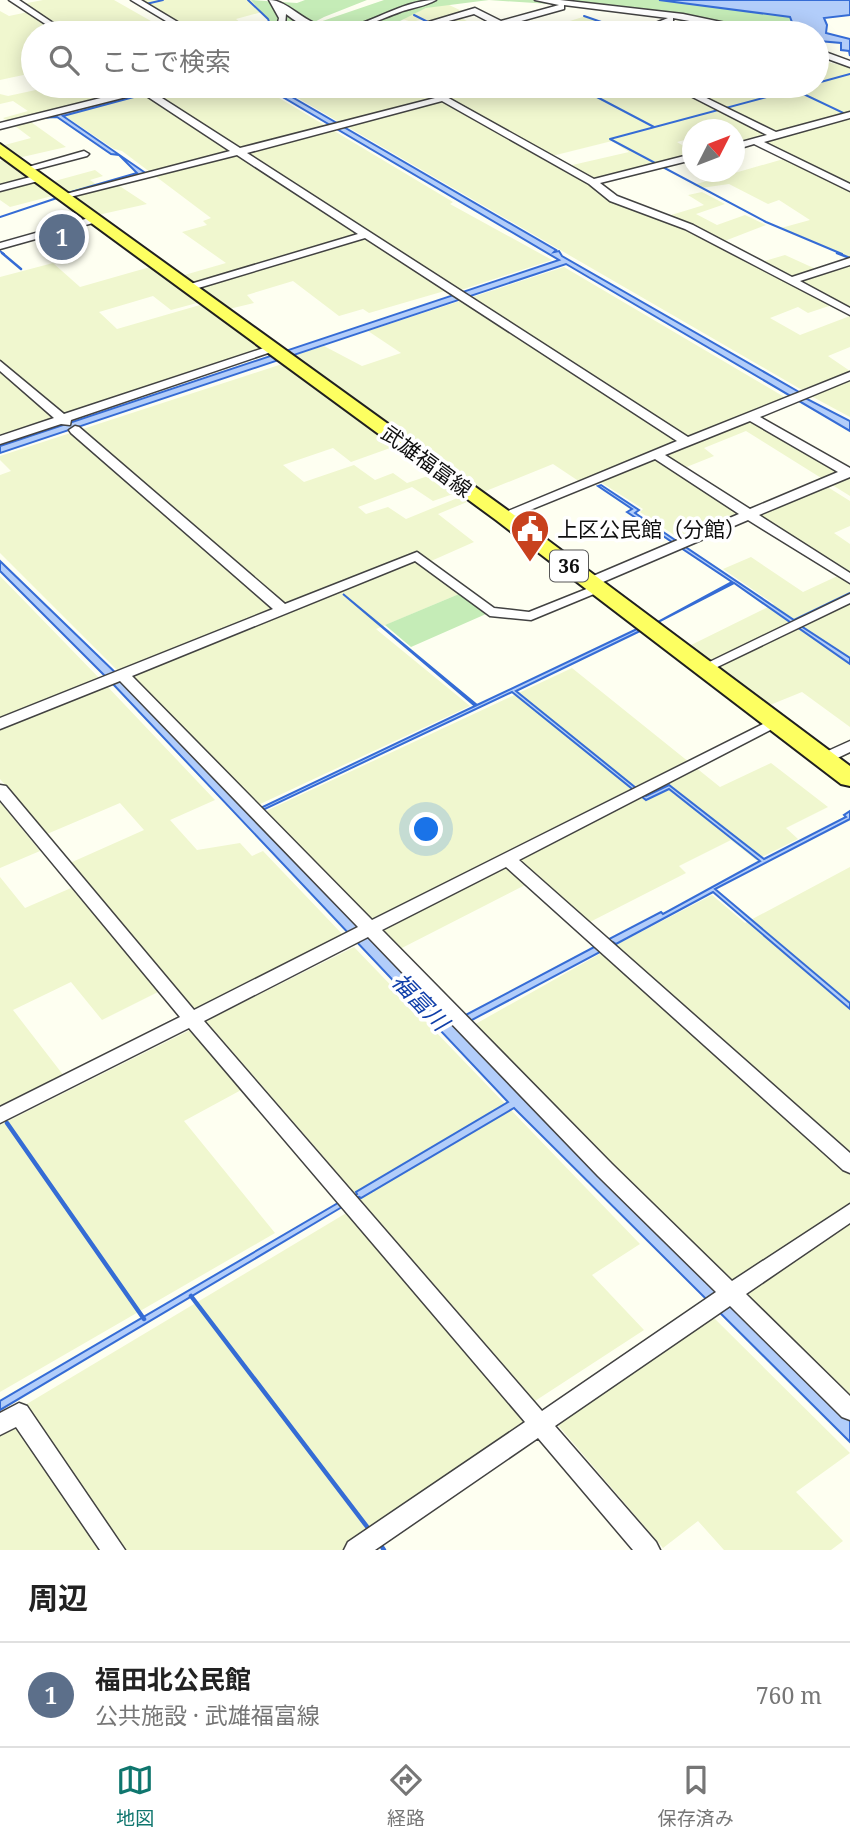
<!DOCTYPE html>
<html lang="ja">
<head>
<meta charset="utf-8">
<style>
  :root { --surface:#fff; --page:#f6f6f6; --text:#222; --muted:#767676; --line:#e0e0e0; --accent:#0f766e }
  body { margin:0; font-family:"Noto Serif","Noto Sans JP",serif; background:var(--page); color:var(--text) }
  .compass { position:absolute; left:682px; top:119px; width:63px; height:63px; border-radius:50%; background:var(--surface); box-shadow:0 4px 18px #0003; rotate:48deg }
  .you { position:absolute; left:427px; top:830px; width:24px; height:24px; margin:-18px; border:5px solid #fff; border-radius:50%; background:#1a73e8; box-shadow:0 0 0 10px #1a73e833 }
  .badge { display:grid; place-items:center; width:46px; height:46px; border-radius:50%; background:var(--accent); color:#fff; font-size:23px; font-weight:700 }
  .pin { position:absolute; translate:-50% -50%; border:4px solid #fff; box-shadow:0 2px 7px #0006 }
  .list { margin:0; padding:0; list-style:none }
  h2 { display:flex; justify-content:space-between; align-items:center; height:91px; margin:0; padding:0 28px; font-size:30px }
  h2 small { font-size:23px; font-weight:400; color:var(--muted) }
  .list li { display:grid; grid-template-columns:46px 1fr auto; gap:21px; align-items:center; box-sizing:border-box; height:105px; padding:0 28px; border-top:2px solid var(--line) }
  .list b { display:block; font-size:26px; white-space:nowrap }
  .list p { margin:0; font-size:23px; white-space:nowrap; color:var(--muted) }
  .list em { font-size:23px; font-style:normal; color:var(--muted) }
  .icon { flex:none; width:38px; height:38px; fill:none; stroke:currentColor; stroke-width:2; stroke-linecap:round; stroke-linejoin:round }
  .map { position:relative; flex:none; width:850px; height:1550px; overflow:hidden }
  .search { position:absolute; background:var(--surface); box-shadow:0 4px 18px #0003; left:21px; right:21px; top:21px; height:77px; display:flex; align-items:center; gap:18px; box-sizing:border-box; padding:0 24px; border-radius:38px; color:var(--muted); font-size:26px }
  .sheet { height:196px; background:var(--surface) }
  nav { display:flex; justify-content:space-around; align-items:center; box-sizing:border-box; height:98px; border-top:2px solid var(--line); background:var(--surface); font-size:19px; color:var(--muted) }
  nav a { display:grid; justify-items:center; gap:4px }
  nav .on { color:var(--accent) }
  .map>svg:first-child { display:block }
  .farmland { fill:#f0f7cf }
  .green { fill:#c5ecb7 }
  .water { fill:#b2cdfa; stroke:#356cd5; stroke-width:2; fill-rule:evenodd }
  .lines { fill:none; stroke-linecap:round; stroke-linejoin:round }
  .stream-far2 { stroke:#356cd5; stroke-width:2 }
  .stream-far1 { stroke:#356cd5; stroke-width:2.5 }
  .stream { stroke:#356cd5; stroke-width:4.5 }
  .minor-casing { stroke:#424242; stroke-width:3 }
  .primary-casing { stroke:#202020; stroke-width:4 }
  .minor { fill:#fff; fill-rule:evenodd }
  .primary { fill:#fdff61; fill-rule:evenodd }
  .labels { text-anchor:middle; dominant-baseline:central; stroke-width:7; stroke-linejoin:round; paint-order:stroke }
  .shield { fill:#fff; stroke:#575757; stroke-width:2 }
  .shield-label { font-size:19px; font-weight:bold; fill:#0f0f0f }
  .street-label { font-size:21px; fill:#0f0f0f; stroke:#fff }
  .poi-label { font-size:21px; fill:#0f0f0f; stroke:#fff; text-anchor:start }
  .water-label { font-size:23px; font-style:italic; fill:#103fa9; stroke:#fff }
</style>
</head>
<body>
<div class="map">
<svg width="850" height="1550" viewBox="0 0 850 1550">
  <rect width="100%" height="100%" fill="#fefff1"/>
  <path class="farmland" d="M 43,0 L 114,0 L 172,33 L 33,33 L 33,78 L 28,74 L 0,80 L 0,11 L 9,16 L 33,11 L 22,4 Z
    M 132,0 L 251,0 L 262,12 L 236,19 L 251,31 L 244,33 L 188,33 Z
    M 447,4 L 464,12 L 457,16 L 483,29 L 467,33 L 405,33 L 435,25 L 424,19 L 412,22 L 402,19 L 426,8 Z
    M 586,16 L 635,33 L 583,33 L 560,24 Z
    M 817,60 L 850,67 L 850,187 L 757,141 L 735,146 L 734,130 L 692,130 L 692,138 L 677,142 L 692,151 L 692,154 L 594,180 L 568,166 L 629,152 L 612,141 L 548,157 L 588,180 L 596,192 L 609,200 L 681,226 L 832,305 L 808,313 L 798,307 L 770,318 L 800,335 L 850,316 L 850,347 L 828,356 L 850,371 L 802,390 L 277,86 L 817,86 Z
    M 44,86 L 141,86 L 144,88 L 9,122 L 3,118 L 28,111 L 13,101 L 0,104 L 0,94 L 8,96 L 45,88 Z
    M 174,86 L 259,86 L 453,202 L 450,204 L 552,260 L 461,290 L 448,290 L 369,313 L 363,309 L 339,316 L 293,281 L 247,295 L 254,303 L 229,309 L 181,276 L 226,263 L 182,232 L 207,225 L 203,221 L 211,218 L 122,151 L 114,149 L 65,116 Z
    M 28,120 L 66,147 L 18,158 L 1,146 L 31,138 L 11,123 Z
    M 787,158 L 850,190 L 850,258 L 781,228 L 810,220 L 779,200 L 768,204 L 729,184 L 701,188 L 693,185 Z
    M 7,159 L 56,195 L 10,207 L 0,200 L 0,161 Z
    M 95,170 L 103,176 L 90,180 L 103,189 L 118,185 L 147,204 L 98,215 L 51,182 Z
    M 702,192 L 725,204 L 696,214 L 717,225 L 745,215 L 766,225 L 722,242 L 668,216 L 704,205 L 688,195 Z
    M 785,255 L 818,270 L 791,278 L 761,262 Z
    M 850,262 L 850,310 L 794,281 Z
    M 53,263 L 80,287 L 150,267 L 197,303 L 171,310 L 153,296 L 99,312 L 117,329 L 200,305 L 261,349 L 0,438 L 0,277 Z
    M 564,267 L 786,398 L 580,482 L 553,464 L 481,493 L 294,355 L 324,346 L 362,366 L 401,353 L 368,331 Z
    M 282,364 L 393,447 L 351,462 L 333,448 L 283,465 L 304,482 L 354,465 L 375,480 L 393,473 L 407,483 L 431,475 L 456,493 L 433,501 L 412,487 L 358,507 L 366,514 L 388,507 L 406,519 L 460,497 L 467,502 L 438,514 L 474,542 L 422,565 L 459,594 L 376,629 L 470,706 L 256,806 L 124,670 L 118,671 L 0,553 L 0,475 L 11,471 L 0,460 L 0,456 Z
    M 850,381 L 850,417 L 811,396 Z
    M 758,417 L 850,469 L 850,496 L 746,431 L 704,448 L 714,456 L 684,468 L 749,511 L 818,481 L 850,501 L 850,526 L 834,533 L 850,544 L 850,727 L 802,692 L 765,707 L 687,647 L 774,604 L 723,569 L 751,557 L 803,592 L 844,573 L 749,511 L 680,539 L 640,512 L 643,509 L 599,481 Z
    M 0,576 L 101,680 L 0,720 Z
    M 572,668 L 720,787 L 771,763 L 828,807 L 786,828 L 798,839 L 756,860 L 731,840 L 679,866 L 686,873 L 586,924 L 529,883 L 396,951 L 264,812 Z
    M 106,685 L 215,800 L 170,820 L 197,850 L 240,843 L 252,856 L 263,851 L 344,936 L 196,1011 L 70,863 L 144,830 L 120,803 L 47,834 L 0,779 L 0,727 Z
    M 0,802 L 40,851 L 0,868 Z
    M 850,867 L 850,1404 L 472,1026 L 612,947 L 712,895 L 745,923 Z
    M 0,877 L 25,908 L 71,888 L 160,991 L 102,1020 L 71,982 L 13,1010 L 64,1076 L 0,1109 Z
    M 354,947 L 640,1244 L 592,1275 L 644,1330 L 535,1401 L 206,1021 Z
    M 192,1029 L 243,1089 L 184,1121 L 275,1233 L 0,1392 L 0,1125 Z
    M 348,1212 L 529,1423 L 345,1550 L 0,1550 L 0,1420 Z
    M 712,1316 L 850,1453 L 796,1492 L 843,1541 L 831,1550 L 724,1550 L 698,1521 L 663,1548 L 556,1423 Z"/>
  <path class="green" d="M 251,0 L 297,3 L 305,0 L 367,0 L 324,17 L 305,27 L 384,0 L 659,0 L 791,17 L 795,30 L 809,33 L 739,33 L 672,19 L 550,4 L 489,0 L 426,8 L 376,33 L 301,33 L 294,32 L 298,29 L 287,30 L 282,25 L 271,23 Z
    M 459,594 L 486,614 L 411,647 L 385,625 Z"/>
  <path class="water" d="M 659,0 L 850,0 L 850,15 L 824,18 L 827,25 L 826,33 L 850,39 L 850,56 L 849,51 L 841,50 L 841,43 L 819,41 L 817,33 L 795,30 L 790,17 Z
    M 166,86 L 171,87 L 63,116 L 147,174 L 70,195 L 67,193 L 137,173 L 119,155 L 111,154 L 57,117 L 39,118 Z
    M 264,86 L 273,86 L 556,250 L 554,252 L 559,251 L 562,256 L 799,392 L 805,398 L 850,421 L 850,431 L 566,264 L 0,453 L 0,446 L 559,260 Z
    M 601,485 L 639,510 L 635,513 L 794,620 L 850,593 L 795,622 L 850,658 L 850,664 L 734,583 L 658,622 L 732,582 L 627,512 L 632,509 L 598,486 Z
    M 0,561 L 123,680 L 252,812 L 475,706 L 343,594 L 477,705 L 637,629 L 640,631 L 516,691 L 646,796 L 669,785 L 764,859 L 846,817 L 844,815 L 850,811 L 850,819 L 715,889 L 850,1003 L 850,1009 L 713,892 L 616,944 L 613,942 L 602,951 L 468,1022 L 601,1177 L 850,1420 L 850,1442 L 514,1108 L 361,1198 L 359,1197 L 342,1207 L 0,1410 L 0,1401 L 338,1203 L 339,1204 L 357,1194 L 356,1192 L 508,1102 L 112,683 L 0,571 ZM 512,692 L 646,800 L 669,789 L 760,861 L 663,914 L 661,912 L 609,939 L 598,948 L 596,946 L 462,1017 L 254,814 Z"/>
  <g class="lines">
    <path class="stream-far2" d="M 248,0 L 268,19 L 272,29
      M 146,4 L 163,0
      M 414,15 L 450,33
      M 584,16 L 633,33
      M 817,83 L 850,74
      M 576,86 L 654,127
      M 761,86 L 778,94
      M 808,86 L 610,139 L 766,222 L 842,254
      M 795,90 L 850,116
      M 0,217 L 57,198
      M 0,251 L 4,254"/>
    <path class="stream-far1" d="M 2,253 L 21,269
      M 837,253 L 850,258"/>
    <path class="stream" d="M 7,1123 L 144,1319
      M 191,1296 L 368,1528
      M 382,1547 L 384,1550"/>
    <g class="minor-casing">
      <path id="minor" d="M 9,0 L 19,0 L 68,33 L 59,33 Z
        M 131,0 L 141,0 L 196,33 L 186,33 Z
        M 269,0 C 289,0 305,26 332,28 C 364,31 398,0 436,0 C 426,6 411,8 400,12 C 357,28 327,47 286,14 L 285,26 L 294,33 L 285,33 L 277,27 L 279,18 Z
        M 535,0 L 560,0 L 683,14 L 773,33 L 756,33 L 673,18 L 673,22 L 642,33 L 631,33 L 668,18 L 564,5 L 564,9 L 479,33 L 466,33 L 493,24 L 474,14 L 405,33 L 392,33 L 475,8 L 501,21 L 559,5 Z
        M 817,49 L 850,61 L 850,67 L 817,55 Z
        M 149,86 L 163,86 L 151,91 L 240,148 L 435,98 L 416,86 L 427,86 L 594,179 L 692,154 L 692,160 L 600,183 L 617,196 L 693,225 L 792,277 L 850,258 L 850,265 L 800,281 L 850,308 L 850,315 L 685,229 L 610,201 L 589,184 L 442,101 L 247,153 L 688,437 L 850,372 L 850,380 L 760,417 L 850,468 L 850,477 L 759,515 L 850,573 L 850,583 L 748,520 L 596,585 L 586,585 L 584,582 L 586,579 L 739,514 L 655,459 L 508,519 L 503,520 L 496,516 L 677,441 L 365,238 L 195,289 L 187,289 L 187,285 L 358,234 L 237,155 L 62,199 L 62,195 L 230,151 L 142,93 L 0,129 L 0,123 ZM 750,421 L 838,472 L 750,509 L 665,455 Z
        M 671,86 L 682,86 L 776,132 L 850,112 L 850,118 L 764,142 L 850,184 L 850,191 L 754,144 L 734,150 L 734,144 L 767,135 Z
        M 84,151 L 89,154 L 87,156 L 26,172 L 21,169 Z
        M 38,175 L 43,178 L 42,180 L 0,191 L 0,185 Z
        M 96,216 L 101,219 L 100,221 L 0,249 L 0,243 Z
        M 273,345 L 279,348 L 277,350 L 71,420 L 70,425 L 61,424 L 0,444 L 0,436 L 54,418 L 0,371 L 0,361 L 64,414 Z
        M 75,426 L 79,427 L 285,604 L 417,552 L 494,608 L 529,612 L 594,586 L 599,585 L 606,589 L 531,620 L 490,616 L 415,561 L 132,676 L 372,920 L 771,720 L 776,718 L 784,723 L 519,860 L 850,1153 L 850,1173 L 843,1170 L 506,867 L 382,930 L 612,1164 L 732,1281 L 850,1204 L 850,1223 L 746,1294 L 850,1396 L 850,1420 L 842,1417 L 730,1306 L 555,1426 L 656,1542 L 660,1550 L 633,1550 L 538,1438 L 375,1550 L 344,1550 L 348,1542 L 525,1422 L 189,1028 L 0,1123 L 0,1107 L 180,1017 L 0,800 L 0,785 L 6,786 L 194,1010 L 358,927 L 120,681 L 0,729 L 0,718 L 273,609 L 71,433 L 69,430 ZM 368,937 L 598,1176 L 716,1292 L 542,1411 L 204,1021 Z
        M 850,594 L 850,603 L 709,671 L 704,672 L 697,668 Z
        M 850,741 L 850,752 L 825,764 L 817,759 L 819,755 Z
        M 19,1403 L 27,1406 L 125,1550 L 100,1550 L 16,1427 L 0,1435 L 0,1413 Z"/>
    </g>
    <g class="primary-casing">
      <path id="primary" d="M 0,144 L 510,512 L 850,766 L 850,786 L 841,784 L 496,520 L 0,156 Z"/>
    </g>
    <use href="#minor" class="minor"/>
    <use href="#primary" class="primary"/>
  </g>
  <defs>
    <g id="civic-pin" transform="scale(2.0125)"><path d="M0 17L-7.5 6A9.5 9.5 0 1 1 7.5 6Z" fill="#c8411e" stroke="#fff"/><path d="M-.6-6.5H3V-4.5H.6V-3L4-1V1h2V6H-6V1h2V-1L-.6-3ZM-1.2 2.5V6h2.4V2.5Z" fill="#fff"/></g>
  </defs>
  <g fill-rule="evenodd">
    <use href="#civic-pin" x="530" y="529"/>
  </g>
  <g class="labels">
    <rect class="shield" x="550" y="550.5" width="38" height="31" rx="5"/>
    <g class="shield-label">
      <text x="569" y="566">36</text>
    </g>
    <g class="street-label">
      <text transform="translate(427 461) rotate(36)">武雄福富線</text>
    </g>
    <g class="poi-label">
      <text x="557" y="529">上区公民館（分館）</text>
    </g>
    <g class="water-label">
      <text transform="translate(421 1001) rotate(46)">福富川</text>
    </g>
  </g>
</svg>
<svg class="compass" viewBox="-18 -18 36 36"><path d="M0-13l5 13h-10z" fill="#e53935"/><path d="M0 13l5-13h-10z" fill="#767676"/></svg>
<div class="you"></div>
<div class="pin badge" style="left:62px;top:237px;background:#5c6f8a">1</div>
<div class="search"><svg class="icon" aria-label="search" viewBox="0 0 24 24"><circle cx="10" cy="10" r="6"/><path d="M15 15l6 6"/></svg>ここで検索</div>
</div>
<section class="sheet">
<h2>周辺<small></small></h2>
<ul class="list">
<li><span class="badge" style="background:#5c6f8a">1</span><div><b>福田北公民館</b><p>公共施設 · 武雄福富線</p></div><em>760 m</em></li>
</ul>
</section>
<nav>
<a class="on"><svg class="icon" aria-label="map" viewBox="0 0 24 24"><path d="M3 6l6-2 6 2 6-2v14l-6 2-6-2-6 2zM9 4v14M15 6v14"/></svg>地図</a>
<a><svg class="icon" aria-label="directions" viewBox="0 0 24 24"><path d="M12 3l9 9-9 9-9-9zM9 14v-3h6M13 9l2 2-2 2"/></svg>経路</a>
<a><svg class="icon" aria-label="saved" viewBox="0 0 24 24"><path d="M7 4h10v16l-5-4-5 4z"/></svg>保存済み</a>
</nav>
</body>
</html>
